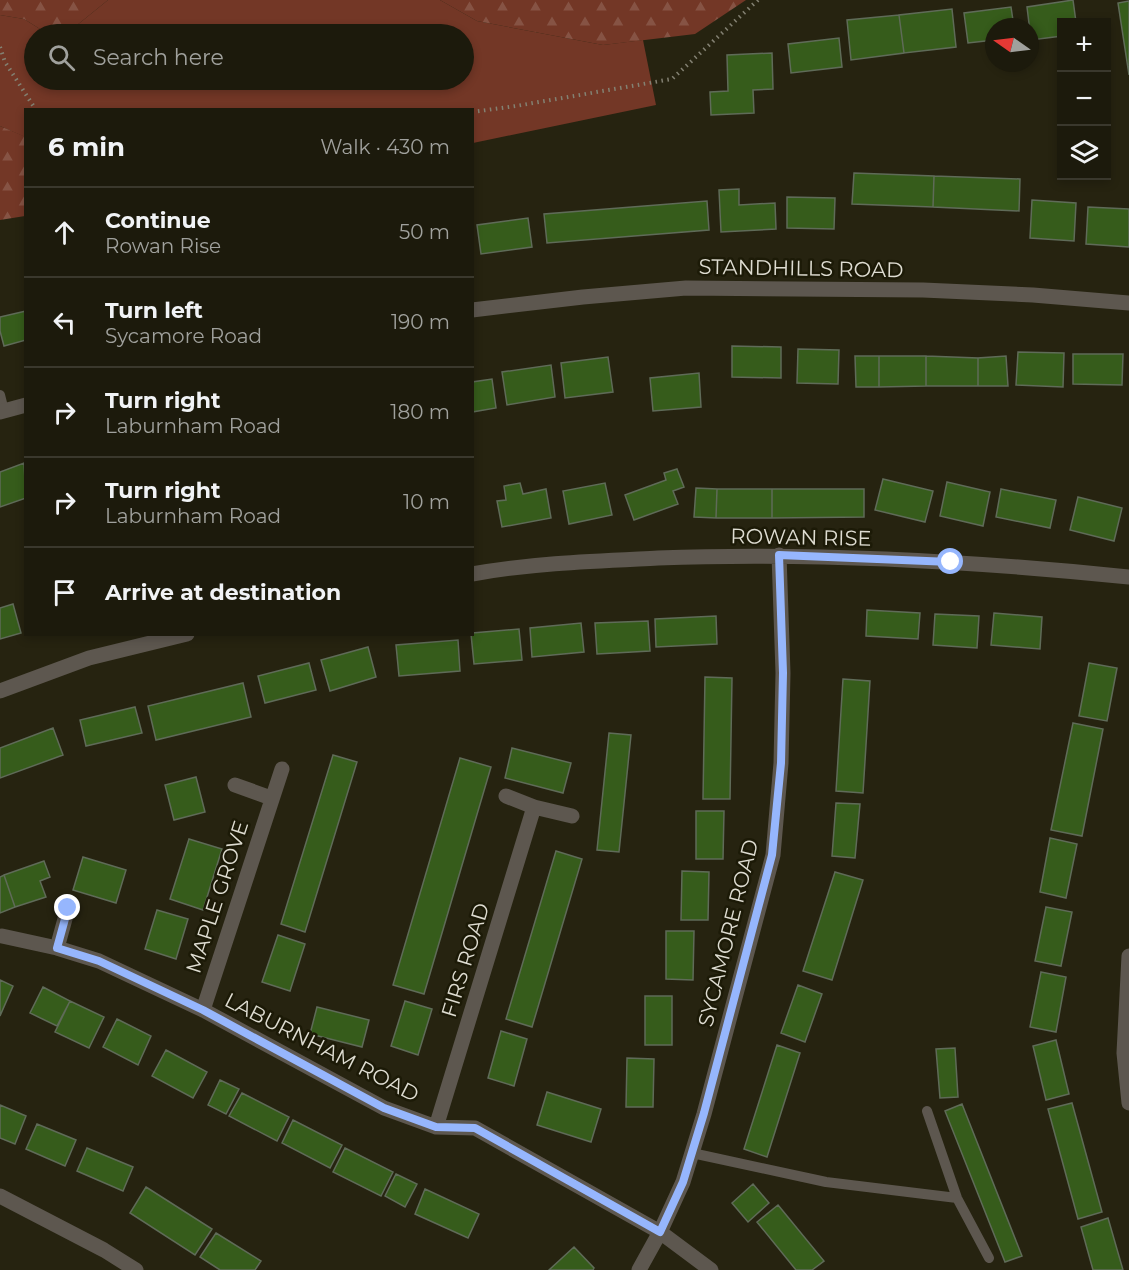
<!DOCTYPE html>
<html lang="en">
<head>
<meta charset="utf-8">
<style>
  :root { --surface:#1c1a0c; --page:#252315; --text:#f1f3f6; --muted:#a0a19d; --line:#3a382d }
  body { margin:0; font-family:Montserrat,sans-serif; background:var(--page); color:var(--text) }
  .controls { position:absolute; right:18px; top:18px; display:grid; overflow:hidden; border-radius:0px; box-shadow:0 3px 9px #0003 }
  .controls button { width:54px; height:54px; display:grid; place-items:center; padding:0; border:0; border-bottom:2px solid var(--line); background:var(--surface); color:var(--text); font:30px sans-serif }
  .compass { position:absolute; left:985px; top:18px; width:54px; height:54px; border-radius:50%; background:var(--surface); box-shadow:0 3px 9px #0003; rotate:284deg }
  .stop { position:absolute; width:18px; height:18px; margin:-14px; border:4px solid #96b6fd; border-radius:50%; background:#fff }
  .stop.end { background:#96b6fd; border-color:#fff; box-shadow:0 2px 6px #0008 }
  .list { margin:0; padding:0; list-style:none }
  h2 { display:flex; justify-content:space-between; align-items:center; height:78px; margin:0; padding:0 24px; font-size:26px }
  h2 small { font-size:20px; font-weight:400; color:var(--muted) }
  .list li { display:grid; grid-template-columns:39px 1fr auto; gap:18px; align-items:center; box-sizing:border-box; height:90px; padding:0 24px; border-top:2px solid var(--line) }
  .list b { display:block; font-size:22px; white-space:nowrap }
  .list p { margin:0; font-size:20px; white-space:nowrap; color:var(--muted) }
  .list em { font-size:20px; font-style:normal; color:var(--muted) }
  .icon { flex:none; width:33px; height:33px; fill:none; stroke:currentColor; stroke-width:2; stroke-linecap:round; stroke-linejoin:round }
  .map { position:relative; flex:none; width:1129px; height:1270px; overflow:hidden }
  .search { position:absolute; background:var(--surface); box-shadow:0 3px 9px #0003; left:24px; top:24px; width:450px; height:66px; display:flex; align-items:center; gap:15px; box-sizing:border-box; padding:0 21px; border-radius:33px; color:var(--muted); font-size:22px }
  .panel { position:absolute; background:var(--surface); box-shadow:0 3px 9px #0003; left:24px; top:108px; width:450px; height:528px; border-radius:0px }
  .map>svg:first-child { display:block }
  .grass { fill:#733726 }
  .forest { fill:url(#forest-firs) }
  .building { fill:#365c1b; stroke:#5f6b58; stroke-width:1.5 }
  .lines { fill:none; stroke-linecap:round; stroke-linejoin:round }
  .path { stroke:#838172; stroke-width:4; stroke-dasharray:1.5 4.5; stroke-linecap:butt }
  .service { stroke:#5d574f; stroke-width:10 }
  .minor { stroke:#5d574f; stroke-width:15 }
  .tertiary { stroke:#5d574f; stroke-width:15 }
  .route { stroke:#96b6fd; stroke-width:8 }
  .labels { text-anchor:middle; dominant-baseline:central; stroke-width:5; stroke-linejoin:round; paint-order:stroke }
  .street-label { font-size:21px; fill:#dedcd1; stroke:#1c1a07 }
</style>
</head>
<body>
<div class="map">
<svg width="1129" height="1270" viewBox="0 0 1129 1270">
  <defs>
    <pattern id="forest-firs" width="22" height="20" patternUnits="userSpaceOnUse" patternTransform="scale(1.5)"><rect width="22" height="20" fill="#733726"/><path d="M5 1l3.5 6h-7zM16 11l3.5 6h-7z" fill="#865344"/></pattern>
  </defs>
  <rect width="100%" height="100%" fill="#262310"/>
  <path class="grass" d="M 108,0 L 440,0 L 477,21 L 603,45 L 643,40 L 656,105 L 473,143 L 472,110 L 26,110 L 25,137 L 0,126 L 0,15 L 24,19 L 48,34 L 34,34 L 34,80 L 464,80 L 464,34 L 66,34 Z"/>
  <path class="forest" d="M 0,0 L 108,0 L 66,34 L 48,34 L 24,19 L 0,15 Z
    M 440,0 L 746,0 L 695,34 L 603,45 L 477,21 Z
    M 0,126 L 26,137 L 25,216 L 0,220 Z"/>
  <path class="building" d="M 1073,0 L 1076,22 L 1062,22 L 1062,36 L 1031,40 L 1027,7 Z
    M 1129,1 L 1129,75 L 1118,3 Z
    M 1011,7 L 1014,27 L 994,27 L 994,40 L 968,43 L 964,13 Z
    M 952,9 L 956,47 L 904,53 L 899,15 Z
    M 899,15 L 904,53 L 851,60 L 847,20 Z
    M 839,38 L 842,67 L 791,73 L 788,44 Z
    M 772,53 L 773,89 L 753,90 L 754,113 L 711,115 L 710,92 L 728,91 L 727,55 Z
    M 854,173 L 934,176 L 933,207 L 852,204 Z
    M 934,176 L 1020,179 L 1019,211 L 933,207 Z
    M 739,189 L 739,205 L 775,203 L 776,229 L 721,232 L 719,190 Z
    M 787,197 L 835,198 L 834,229 L 787,228 Z
    M 1032,200 L 1076,203 L 1074,241 L 1030,238 Z
    M 707,201 L 709,230 L 547,243 L 544,214 Z
    M 1088,207 L 1129,209 L 1129,247 L 1086,244 Z
    M 528,218 L 532,247 L 481,254 L 477,225 Z
    M 26,311 L 26,340 L 4,346 L 0,331 L 0,317 Z
    M 732,346 L 781,347 L 781,378 L 732,377 Z
    M 798,349 L 839,350 L 838,384 L 797,383 Z
    M 1018,352 L 1064,353 L 1063,387 L 1016,385 Z
    M 1073,354 L 1123,354 L 1122,385 L 1073,384 Z
    M 855,356 L 879,356 L 879,387 L 856,387 Z
    M 879,356 L 926,356 L 926,386 L 879,387 Z
    M 926,356 L 978,358 L 978,386 L 926,386 Z
    M 1006,356 L 1008,386 L 978,386 L 978,358 Z
    M 608,357 L 613,392 L 565,398 L 561,363 Z
    M 551,365 L 555,397 L 507,405 L 502,372 Z
    M 699,373 L 701,407 L 653,411 L 650,378 Z
    M 492,379 L 496,408 L 472,412 L 472,382 Z
    M 24,463 L 26,498 L 0,507 L 0,472 Z
    M 677,469 L 684,487 L 673,491 L 678,504 L 634,520 L 625,495 L 666,480 L 664,473 Z
    M 883,479 L 933,491 L 925,522 L 875,510 Z
    M 947,482 L 990,492 L 983,526 L 940,516 Z
    M 520,483 L 523,494 L 546,489 L 551,518 L 502,527 L 497,501 L 506,500 L 504,486 Z
    M 605,483 L 612,515 L 569,524 L 563,491 Z
    M 696,488 L 717,489 L 716,518 L 694,517 Z
    M 717,489 L 772,489 L 772,518 L 716,518 Z
    M 772,489 L 864,489 L 864,517 L 772,518 Z
    M 1001,489 L 1056,500 L 1050,528 L 996,517 Z
    M 1078,497 L 1122,508 L 1114,541 L 1070,530 Z
    M 13,604 L 21,633 L 0,639 L 0,608 Z
    M 867,610 L 920,613 L 918,639 L 866,636 Z
    M 994,613 L 1042,617 L 1040,649 L 991,645 Z
    M 935,614 L 979,616 L 977,648 L 933,645 Z
    M 716,616 L 717,644 L 656,647 L 655,619 Z
    M 648,621 L 650,651 L 597,654 L 595,623 Z
    M 581,623 L 584,652 L 532,657 L 530,628 Z
    M 519,629 L 522,660 L 474,664 L 471,634 L 472,633 Z
    M 458,640 L 460,671 L 399,676 L 396,645 Z
    M 368,647 L 376,677 L 330,691 L 321,660 Z
    M 309,663 L 316,690 L 265,703 L 258,676 Z
    M 1089,663 L 1117,668 L 1107,721 L 1079,716 Z
    M 705,677 L 732,678 L 730,799 L 703,799 Z
    M 843,679 L 870,681 L 863,793 L 836,791 Z
    M 243,683 L 251,717 L 156,740 L 148,706 Z
    M 135,707 L 142,733 L 86,746 L 80,720 Z
    M 1073,723 L 1103,729 L 1082,836 L 1051,830 Z
    M 53,728 L 63,755 L 0,778 L 0,748 Z
    M 609,733 L 631,735 L 619,852 L 597,850 Z
    M 512,748 L 571,763 L 563,793 L 505,778 Z
    M 333,755 L 357,762 L 305,932 L 281,924 Z
    M 460,758 L 491,767 L 424,994 L 393,985 Z
    M 196,777 L 205,812 L 174,820 L 165,785 Z
    M 836,803 L 860,804 L 855,858 L 832,856 Z
    M 696,811 L 724,811 L 723,859 L 696,859 Z
    M 1050,838 L 1077,844 L 1066,898 L 1040,892 Z
    M 189,839 L 222,849 L 203,910 L 170,899 Z
    M 556,851 L 582,859 L 532,1027 L 506,1019 Z
    M 83,857 L 126,870 L 116,903 L 73,890 Z
    M 44,861 L 50,877 L 40,881 L 46,897 L 15,907 L 4,875 Z
    M 682,871 L 709,872 L 708,920 L 681,920 Z
    M 835,872 L 863,880 L 832,980 L 803,971 Z
    M 4,875 L 15,907 L 0,913 L 0,877 Z
    M 1046,907 L 1072,912 L 1061,966 L 1035,961 Z
    M 157,910 L 188,919 L 176,959 L 145,949 Z
    M 666,931 L 694,931 L 693,980 L 666,979 Z
    M 278,935 L 305,944 L 290,991 L 262,982 Z
    M 1041,972 L 1066,977 L 1056,1032 L 1030,1027 Z
    M 0,980 L 13,986 L 0,1016 Z
    M 798,985 L 822,994 L 805,1042 L 781,1033 Z
    M 43,987 L 70,1001 L 57,1026 L 30,1013 Z
    M 645,996 L 672,996 L 672,1045 L 645,1045 Z
    M 70,1001 L 104,1017 L 89,1048 L 55,1032 Z
    M 405,1001 L 432,1009 L 418,1055 L 391,1046 Z
    M 317,1007 L 369,1020 L 362,1047 L 310,1034 Z
    M 117,1019 L 151,1036 L 138,1065 L 103,1047 Z
    M 501,1031 L 527,1039 L 514,1086 L 488,1078 Z
    M 1056,1040 L 1069,1094 L 1046,1100 L 1033,1046 Z
    M 777,1045 L 800,1053 L 767,1157 L 744,1149 Z
    M 955,1048 L 958,1097 L 940,1098 L 936,1049 Z
    M 166,1050 L 207,1072 L 193,1098 L 152,1076 Z
    M 627,1058 L 654,1059 L 653,1107 L 626,1107 Z
    M 220,1080 L 239,1089 L 226,1114 L 208,1105 Z
    M 547,1092 L 601,1109 L 591,1142 L 537,1125 Z
    M 242,1093 L 289,1117 L 277,1141 L 229,1116 Z
    M 1072,1103 L 1102,1212 L 1078,1219 L 1048,1109 Z
    M 962,1104 L 1022,1256 L 1005,1262 L 945,1111 Z
    M 0,1105 L 26,1116 L 15,1144 L 0,1138 Z
    M 293,1120 L 342,1145 L 330,1168 L 282,1143 Z
    M 37,1124 L 76,1140 L 65,1166 L 26,1149 Z
    M 87,1148 L 133,1167 L 123,1191 L 77,1171 Z
    M 345,1148 L 393,1172 L 381,1196 L 333,1172 Z
    M 396,1174 L 417,1184 L 405,1207 L 385,1196 Z
    M 753,1184 L 769,1203 L 748,1222 L 732,1203 Z
    M 146,1187 L 212,1229 L 195,1255 L 130,1213 Z
    M 425,1189 L 479,1214 L 468,1238 L 415,1214 Z
    M 778,1205 L 824,1261 L 812,1270 L 796,1270 L 757,1222 Z
    M 1108,1218 L 1123,1270 L 1093,1270 L 1081,1227 Z
    M 216,1233 L 261,1261 L 255,1270 L 220,1270 L 200,1257 Z
    M 574,1247 L 594,1268 L 593,1270 L 549,1270 Z"/>
  <g class="lines">
    <path class="path" d="M 0,47 L 5,62 L 36,110
      M 472,112 L 516,106 L 672,79 L 758,0"/>
    <path class="service" d="M 0,395 L 4,411
      M 927,1111 L 957,1198 L 989,1258
      M 692,1153 L 826,1182 L 957,1198"/>
    <path class="minor" d="M 472,574 C 533,563 596,561 658,558 C 815,552 972,561 1129,577
      M 0,691 L 89,658 L 187,634
      M 235,785 L 271,798
      M 506,796 L 534,807 L 572,816
      M 2,936 L 57,948 L 99,961 L 203,1010 L 384,1108 L 436,1127 L 475,1128 L 660,1232 L 711,1270
      M 57,948 L 68,908
      M 1129,956 L 1124,1053 L 1129,1103
      M 203,1010 L 282,769
      M 436,1127 L 534,807
      M 0,1196 L 104,1250 L 136,1270
      M 639,1270 L 660,1232 L 683,1182 L 704,1114 L 773,855 L 781,763 L 783,673 L 779,555"/>
    <path class="tertiary" d="M 472,310 L 583,297 L 686,288 L 923,290 L 1033,295 L 1129,303
      M 0,412 L 26,405"/>
  </g>
  <g class="lines">
    <path class="route" d="M 68,908 L 57,948 L 99,961 L 203,1010 L 384,1108 L 436,1127 L 475,1128 L 660,1232 L 683,1182 L 704,1113 L 772,855 L 781,763 L 783,673 L 779,555 L 951,562"/>
  </g>
  <g class="labels">
    <g class="street-label">
      <text transform="translate(801 268) rotate(1)">STANDHILLS ROAD</text>
      <text transform="translate(801 537) rotate(1)">ROWAN RISE</text>
      <text transform="translate(217 897) rotate(-72)">MAPLE GROVE</text>
      <text transform="translate(728 933) rotate(-76)">SYCAMORE ROAD</text>
      <text transform="translate(465 960) rotate(-73)">FIRS ROAD</text>
      <text transform="translate(322 1047) rotate(27)">LABURNHAM ROAD</text>
    </g>
  </g>
</svg>
<div class="controls">
<button>+</button>
<button>−</button>
<button><svg class="icon" aria-label="layers" viewBox="0 0 24 24"><path d="M12 4l9 5-9 5-9-5zM3 14l9 5 9-5"/></svg></button>
</div>
<svg class="compass" viewBox="-18 -18 36 36"><path d="M0-13l5 13h-10z" fill="#e53935"/><path d="M0 13l5-13h-10z" fill="#a0a19d"/></svg>
<div class="stop" style="left:951px;top:562px"></div>
<div class="stop end" style="left:68px;top:908px"></div>
<div class="search"><svg class="icon" aria-label="search" viewBox="0 0 24 24"><circle cx="10" cy="10" r="6"/><path d="M15 15l6 6"/></svg>Search here</div>
<section class="panel">
<h2>6 min<small>Walk · 430 m</small></h2>
<ul class="list">
<li><svg class="icon" aria-label="ahead" viewBox="0 0 24 24"><path d="M12 20V5M6 11l6-6 6 6"/></svg><div><b>Continue</b><p>Rowan Rise</p></div><em>50 m</em></li>
<li><svg class="icon" aria-label="left" viewBox="0 0 24 24"><path d="M17 20v-9H6M10 6l-5 5 5 5"/></svg><div><b>Turn left</b><p>Sycamore Road</p></div><em>190 m</em></li>
<li><svg class="icon" aria-label="right" viewBox="0 0 24 24"><path d="M7 20v-9h11M14 6l5 5-5 5"/></svg><div><b>Turn right</b><p>Laburnham Road</p></div><em>180 m</em></li>
<li><svg class="icon" aria-label="right" viewBox="0 0 24 24"><path d="M7 20v-9h11M14 6l5 5-5 5"/></svg><div><b>Turn right</b><p>Laburnham Road</p></div><em>10 m</em></li>
<li><svg class="icon" aria-label="arrive" viewBox="0 0 24 24"><path d="M6 21V4h12l-3 4 3 4H6"/></svg><div><b>Arrive at destination</b></div></li>
</ul>
</section>
</div>
</body>
</html>
